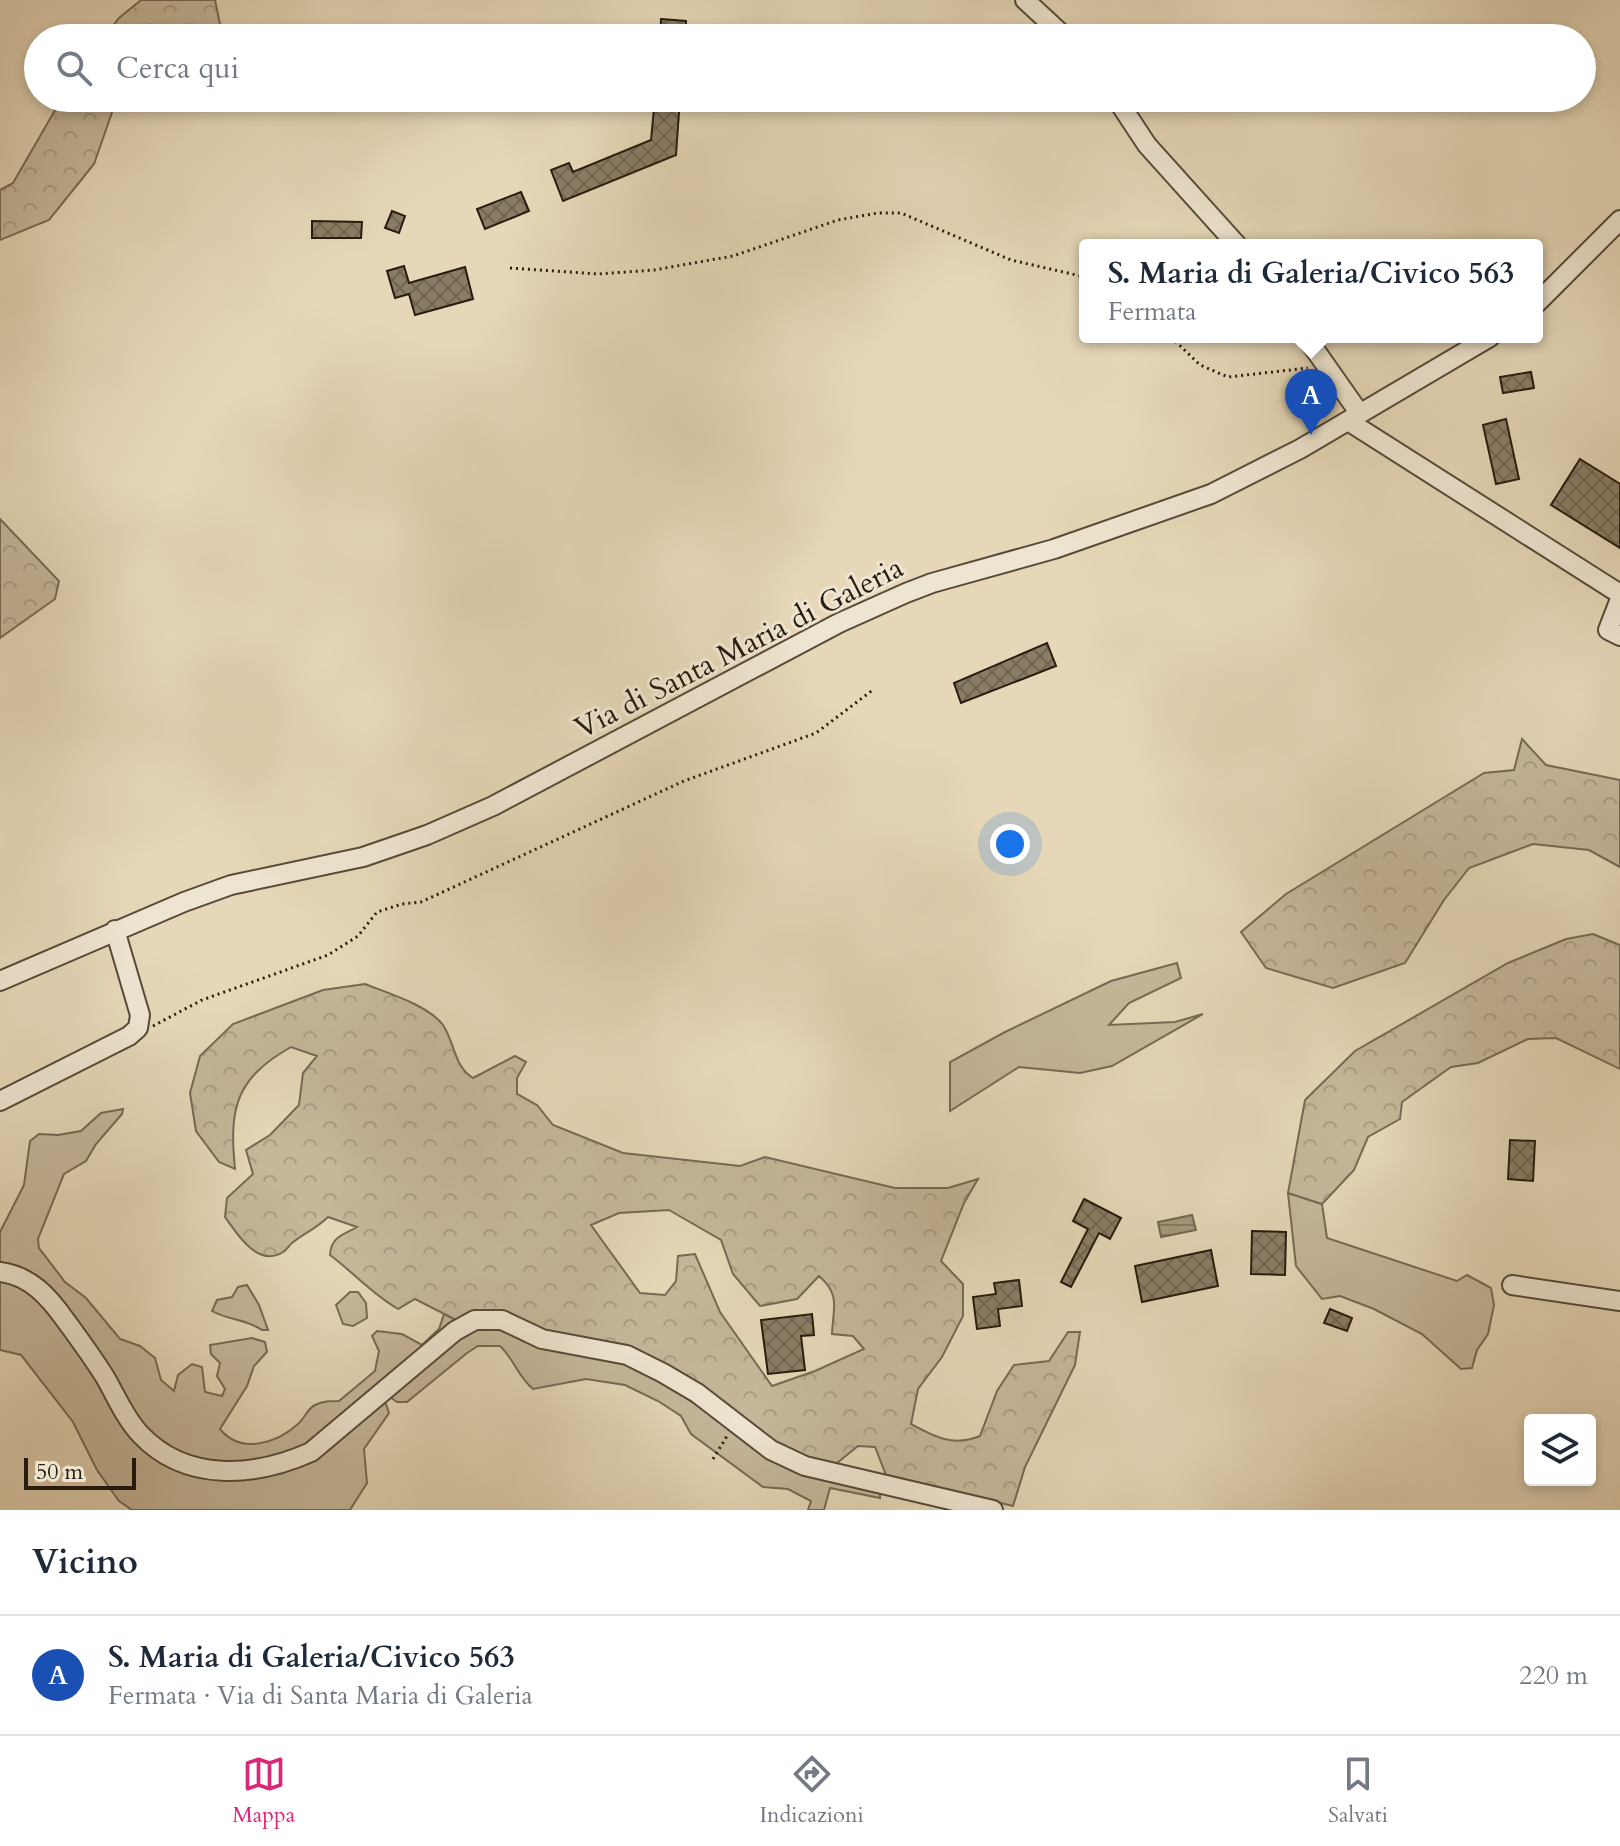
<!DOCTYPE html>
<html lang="it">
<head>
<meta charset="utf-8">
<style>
  :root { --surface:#fff; --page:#f6f6f7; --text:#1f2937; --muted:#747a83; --line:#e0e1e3; --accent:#db2777 }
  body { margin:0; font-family:Cardo,serif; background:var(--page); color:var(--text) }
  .controls { position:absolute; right:24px; bottom:24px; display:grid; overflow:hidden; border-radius:8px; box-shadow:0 4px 12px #0003 }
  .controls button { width:72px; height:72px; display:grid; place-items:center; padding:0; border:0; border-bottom:2px solid var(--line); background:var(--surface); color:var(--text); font:40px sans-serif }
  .scale { position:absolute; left:24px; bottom:20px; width:112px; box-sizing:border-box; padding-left:8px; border:4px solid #271c0d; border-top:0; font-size:22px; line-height:28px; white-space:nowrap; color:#271c0d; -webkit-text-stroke:6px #eee5d0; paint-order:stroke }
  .you { position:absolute; left:1010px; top:844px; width:28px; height:28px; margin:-20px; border:6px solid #fff; border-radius:50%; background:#1a73e8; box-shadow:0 0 0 12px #1a73e833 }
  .badge { display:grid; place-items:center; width:52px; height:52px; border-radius:50%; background:var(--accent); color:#fff; font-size:26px; font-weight:700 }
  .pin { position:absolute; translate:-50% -66px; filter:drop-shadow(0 2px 4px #0008) }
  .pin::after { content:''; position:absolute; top:42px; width:28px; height:24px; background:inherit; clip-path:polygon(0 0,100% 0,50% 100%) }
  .popup { position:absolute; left:1079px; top:239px; width:464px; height:104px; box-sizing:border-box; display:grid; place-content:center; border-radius:8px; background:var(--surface); filter:drop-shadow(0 2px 6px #0005); font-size:26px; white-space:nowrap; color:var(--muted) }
  .popup b { font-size:30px; color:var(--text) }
  .popup::after { content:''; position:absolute; left:50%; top:100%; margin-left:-16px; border:16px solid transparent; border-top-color:var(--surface) }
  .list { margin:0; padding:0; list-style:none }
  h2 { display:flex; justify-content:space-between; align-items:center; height:104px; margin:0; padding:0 32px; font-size:34px }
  h2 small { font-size:26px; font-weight:400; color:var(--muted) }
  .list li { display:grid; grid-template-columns:52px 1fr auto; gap:24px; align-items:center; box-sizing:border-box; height:120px; padding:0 32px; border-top:2px solid var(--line) }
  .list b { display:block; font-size:30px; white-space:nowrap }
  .list p { margin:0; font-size:26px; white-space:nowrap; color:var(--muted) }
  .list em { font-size:26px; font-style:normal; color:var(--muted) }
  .icon { flex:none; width:44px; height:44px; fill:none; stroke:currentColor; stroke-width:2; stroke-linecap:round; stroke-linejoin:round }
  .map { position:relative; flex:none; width:1620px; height:1510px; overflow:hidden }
  .search { position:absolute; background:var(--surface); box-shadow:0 4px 12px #0003; left:24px; right:24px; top:24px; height:88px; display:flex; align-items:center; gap:20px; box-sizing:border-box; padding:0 28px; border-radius:44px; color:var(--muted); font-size:30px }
  .sheet { height:224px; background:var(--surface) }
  nav { display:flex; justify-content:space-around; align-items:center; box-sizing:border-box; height:112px; border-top:2px solid var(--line); background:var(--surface); font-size:22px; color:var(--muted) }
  nav a { display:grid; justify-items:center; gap:4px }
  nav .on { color:var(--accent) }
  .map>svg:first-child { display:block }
  .grass { fill:#c5b79a; stroke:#766a54; stroke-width:2 }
  .forest { fill:url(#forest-crowns); stroke:#766a54; stroke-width:2; fill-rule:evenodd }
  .water { fill:url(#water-rules); stroke:#726650; stroke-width:2 }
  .building { fill:url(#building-cross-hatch); stroke:#271c0d; stroke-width:2 }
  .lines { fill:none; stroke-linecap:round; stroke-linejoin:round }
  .minor-casing { stroke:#564b38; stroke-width:22 }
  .path { stroke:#271c0d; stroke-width:3; stroke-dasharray:2 4; stroke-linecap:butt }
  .minor { stroke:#eee5d0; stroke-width:18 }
  .labels { text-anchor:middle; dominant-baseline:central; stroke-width:6; stroke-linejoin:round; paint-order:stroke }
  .street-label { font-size:30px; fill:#271c0d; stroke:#eee5d0 }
</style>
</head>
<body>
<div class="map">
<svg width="1620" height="1510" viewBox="0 0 1620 1510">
  <defs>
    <pattern id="forest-crowns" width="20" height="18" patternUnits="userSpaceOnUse" patternTransform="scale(2)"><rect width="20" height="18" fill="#c5b79a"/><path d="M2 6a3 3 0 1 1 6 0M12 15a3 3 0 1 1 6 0" fill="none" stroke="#a99d84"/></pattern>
    <pattern id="water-rules" width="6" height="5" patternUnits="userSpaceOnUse" patternTransform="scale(2)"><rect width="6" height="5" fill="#a4977d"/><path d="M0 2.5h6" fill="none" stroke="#867a65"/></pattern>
    <pattern id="building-cross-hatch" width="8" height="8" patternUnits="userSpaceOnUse" patternTransform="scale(2)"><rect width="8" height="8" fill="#8a7d65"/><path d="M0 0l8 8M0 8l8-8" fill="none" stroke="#716652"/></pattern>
  </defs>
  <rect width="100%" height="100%" fill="#e5d7b7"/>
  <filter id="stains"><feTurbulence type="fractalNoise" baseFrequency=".0025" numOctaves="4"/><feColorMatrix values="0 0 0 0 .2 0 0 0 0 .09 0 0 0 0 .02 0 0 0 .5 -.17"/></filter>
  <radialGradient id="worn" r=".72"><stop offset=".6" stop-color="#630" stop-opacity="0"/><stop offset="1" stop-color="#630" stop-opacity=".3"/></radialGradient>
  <path class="grass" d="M 1177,963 L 1181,978 L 1129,1003 L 1109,1025 L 1175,1022 L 1203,1014 L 1112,1066 L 1080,1073 L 1019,1067 L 950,1111 L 950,1062 L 1005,1032 L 1111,981 Z
    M 123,1109 L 122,1114 L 96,1144 L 86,1161 L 64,1174 L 38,1239 L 39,1248 L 65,1282 L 86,1298 L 120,1339 L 140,1346 L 155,1358 L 161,1380 L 174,1391 L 178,1375 L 192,1364 L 202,1367 L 205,1392 L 222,1396 L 225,1389 L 217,1376 L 220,1363 L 211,1354 L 210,1345 L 252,1338 L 265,1342 L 267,1352 L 254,1366 L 247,1386 L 220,1429 C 241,1455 277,1443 298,1424 C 305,1418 307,1409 315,1405 C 323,1401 330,1401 339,1401 L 375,1371 L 379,1351 L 372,1336 L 377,1331 L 402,1334 L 422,1345 L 439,1329 L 444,1314 L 458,1321 L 310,1448 L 277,1460 L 204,1465 L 145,1435 L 63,1310 L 0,1268 L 0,1232 L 24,1185 L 30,1141 L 39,1134 L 58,1135 L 81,1131 L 101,1113 Z
    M 1288,1193 L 1322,1204 L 1327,1238 L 1457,1281 L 1467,1275 L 1491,1288 L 1494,1305 L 1488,1334 L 1477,1350 L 1472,1368 L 1461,1369 L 1422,1334 L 1374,1309 L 1340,1296 L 1322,1299 L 1296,1266 Z
    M 0,1277 L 15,1281 L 41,1299 L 149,1448 L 251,1478 L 381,1402 L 386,1404 L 389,1413 L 364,1449 L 367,1483 L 350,1510 L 132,1510 L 119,1501 L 97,1470 L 73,1422 L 21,1355 L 0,1350 Z
    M 247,1285 L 259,1305 L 268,1330 L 262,1330 C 244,1318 230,1321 212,1311 L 217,1300 L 232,1297 L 238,1287 Z
    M 350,1292 L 358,1292 L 366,1303 L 367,1318 L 353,1326 L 343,1324 L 336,1305 Z
    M 484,1322 L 612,1358 L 642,1369 L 712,1415 L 880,1490 L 880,1498 L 830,1488 L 824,1510 L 808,1510 L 811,1501 L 788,1489 L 763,1487 L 691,1434 L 681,1416 L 658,1401 L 625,1385 L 586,1379 L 533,1389 C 518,1377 514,1359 500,1346 L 478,1346 L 467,1353 L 407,1402 L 397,1402 L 387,1395 L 453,1337 Z"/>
  <path class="forest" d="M 141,0 L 215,0 L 221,29 L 215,38 L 104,38 L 119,18 Z
    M 62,98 L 117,98 L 94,164 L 49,220 L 0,240 L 0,190 L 13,183 Z
    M 0,519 L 59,581 L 55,599 L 0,638 Z
    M 1522,739 L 1546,765 L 1620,780 L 1620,867 L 1589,850 L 1533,844 L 1469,868 L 1444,900 L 1405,963 L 1333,988 L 1266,968 L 1241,932 L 1286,894 L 1484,773 L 1514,770 Z
    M 1593,934 L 1620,945 L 1620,1069 L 1556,1038 L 1528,1039 L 1478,1063 L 1451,1067 L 1402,1102 L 1400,1119 L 1368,1137 L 1354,1170 L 1322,1204 L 1288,1193 L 1305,1100 L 1355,1051 L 1508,963 L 1566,939 Z
    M 365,984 C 387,993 428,1005 443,1025 C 455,1043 454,1067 473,1078 L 515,1056 L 526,1062 L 517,1078 L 517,1094 L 537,1105 L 553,1125 L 623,1153 L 740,1166 L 765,1157 L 895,1188 L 948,1188 L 978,1179 L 964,1203 L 941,1261 L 963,1284 L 963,1316 L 942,1357 L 918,1389 L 911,1424 C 935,1437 953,1447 980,1436 L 997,1391 L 1014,1365 L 1049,1361 L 1068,1332 L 1080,1332 L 1075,1365 L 1025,1467 L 1013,1506 L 886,1475 L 875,1447 L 858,1446 L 832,1467 L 780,1446 L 628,1352 L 458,1321 L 415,1299 L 398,1309 C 372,1294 354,1273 330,1255 C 331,1236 344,1235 357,1227 L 328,1217 C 316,1229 304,1233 292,1243 C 289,1245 287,1250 283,1252 C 258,1268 237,1234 225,1217 L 227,1198 L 253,1174 L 246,1150 L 270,1135 L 299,1105 L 303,1073 L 317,1056 L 291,1047 C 235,1079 229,1108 235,1169 L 219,1162 L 196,1131 L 190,1093 L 200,1056 L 233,1024 L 323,990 ZM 669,1210 L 721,1240 L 733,1274 L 760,1306 L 797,1299 L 819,1276 C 841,1295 833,1308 832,1334 L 853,1336 L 864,1349 L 815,1371 L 772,1386 L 720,1312 L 695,1254 L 678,1256 L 676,1281 L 665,1295 L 640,1293 L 591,1225 L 619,1213 Z"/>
  <path class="water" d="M 1192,1215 L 1196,1230 L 1161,1237 L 1158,1222 Z"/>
  <path class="building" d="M 661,19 L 686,21 L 685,38 L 660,38 Z
    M 655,98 L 680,98 L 676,155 L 563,201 L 551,170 L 569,163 L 573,172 L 651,140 Z
    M 521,192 L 529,211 L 485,229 L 477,209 Z
    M 392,211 L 405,216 L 399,233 L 385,228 Z
    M 312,221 L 362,222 L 361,238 L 312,238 Z
    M 404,266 L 409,283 L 465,267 L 473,299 L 415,315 L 409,294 L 395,298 L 387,271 Z
    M 1531,372 L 1534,388 L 1503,393 L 1500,377 Z
    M 1506,419 L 1519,479 L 1496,484 L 1483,425 Z
    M 1580,459 L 1620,484 L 1620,548 L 1551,505 Z
    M 1047,643 L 1056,666 L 961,703 L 954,683 Z
    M 1510,1140 L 1535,1141 L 1533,1181 L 1508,1179 Z
    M 1084,1199 L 1121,1218 L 1110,1239 L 1099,1233 L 1071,1287 L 1061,1282 L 1088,1229 L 1073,1221 Z
    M 1252,1231 L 1286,1232 L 1285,1275 L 1251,1274 Z
    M 1211,1250 L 1218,1286 L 1142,1302 L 1135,1266 Z
    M 1019,1280 L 1022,1306 L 998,1309 L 1000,1326 L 977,1329 L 973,1297 L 996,1294 L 994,1283 Z
    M 1330,1309 L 1352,1318 L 1347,1331 L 1324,1323 Z
    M 812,1314 L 814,1335 L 801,1336 L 805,1370 L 768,1374 L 761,1320 Z"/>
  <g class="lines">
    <g class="minor-casing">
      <path id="minor" d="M 1025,0 L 1066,38
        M 1116,98 L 1147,145 L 1237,245
        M 1537,303 L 1620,220
        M 1306,337 L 1360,414
        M 1348,421 L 1620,594
        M 1620,599 L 1608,630 L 1620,636
        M 0,981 L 184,902 L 231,885 L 363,857 L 427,835 L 493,806 L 839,623 L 906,593 L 932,583 L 1054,549 L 1211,494 L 1300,449 L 1490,337
        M 0,1101 L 129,1036 L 138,1028 L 140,1015 L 115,930
        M 0,1272 C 31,1276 49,1297 66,1321 C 80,1340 93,1358 105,1377 C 116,1396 125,1418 140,1434 C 186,1483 255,1477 311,1452 L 455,1331 L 475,1320 L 502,1320 L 542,1339 L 627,1355 L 663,1373 L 697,1393 L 771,1450 L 805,1466 L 993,1510
        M 1512,1285 L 1620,1301"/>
    </g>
    <path class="path" d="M 510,268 L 598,274 L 654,270 L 733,256 L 838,220 L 878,213 L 901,213 L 1011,260 L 1085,277
      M 1171,337 L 1200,365 L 1228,377 L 1308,368
      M 153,1026 L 202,1000 L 328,955 L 358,936 L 377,912 L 402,904 L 421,902 L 684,781 L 816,733 L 874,689
      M 713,1459 L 727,1436"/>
    <use href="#minor" class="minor"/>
  </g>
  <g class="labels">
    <g class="street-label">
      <text transform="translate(739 648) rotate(-27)">Via di Santa Maria di Galeria</text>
    </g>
  </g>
  <rect width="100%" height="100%" filter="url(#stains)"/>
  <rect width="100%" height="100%" fill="url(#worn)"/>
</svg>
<div class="controls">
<button><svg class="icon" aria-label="layers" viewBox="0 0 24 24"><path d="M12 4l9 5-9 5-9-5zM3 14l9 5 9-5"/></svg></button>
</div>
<div class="scale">50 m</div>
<div class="you"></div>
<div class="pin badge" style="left:1311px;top:435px;background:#1a4fb4">A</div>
<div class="popup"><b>S. Maria di Galeria/Civico 563</b>Fermata</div>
<div class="search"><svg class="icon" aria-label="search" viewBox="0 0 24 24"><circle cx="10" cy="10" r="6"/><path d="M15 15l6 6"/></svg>Cerca qui</div>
</div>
<section class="sheet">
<h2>Vicino<small></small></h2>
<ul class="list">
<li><span class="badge" style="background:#1a4fb4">A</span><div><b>S. Maria di Galeria/Civico 563</b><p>Fermata · Via di Santa Maria di Galeria</p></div><em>220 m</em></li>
</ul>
</section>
<nav>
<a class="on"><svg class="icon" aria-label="map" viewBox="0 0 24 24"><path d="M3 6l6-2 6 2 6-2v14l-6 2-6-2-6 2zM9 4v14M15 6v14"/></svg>Mappa</a>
<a><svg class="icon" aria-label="directions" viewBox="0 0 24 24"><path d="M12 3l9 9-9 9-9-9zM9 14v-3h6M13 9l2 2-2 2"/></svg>Indicazioni</a>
<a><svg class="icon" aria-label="saved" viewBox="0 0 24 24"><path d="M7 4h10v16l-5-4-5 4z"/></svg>Salvati</a>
</nav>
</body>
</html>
